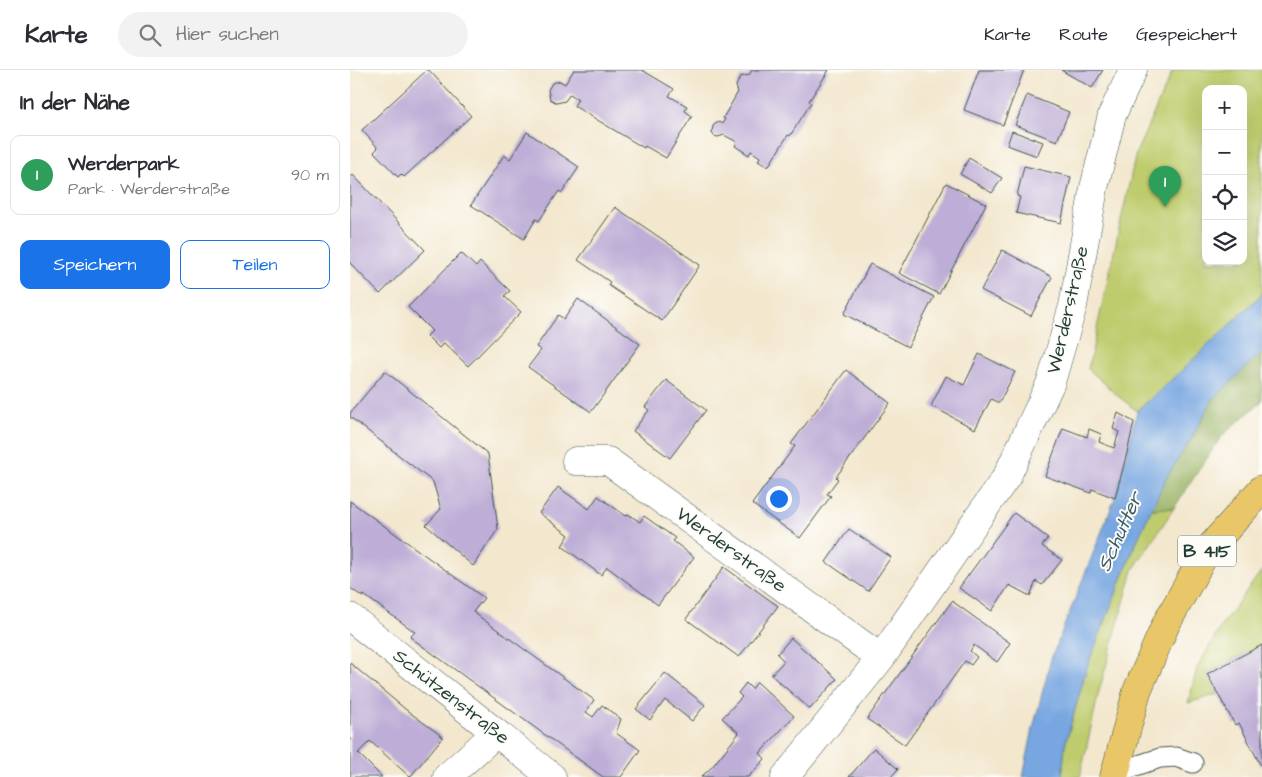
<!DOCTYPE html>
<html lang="de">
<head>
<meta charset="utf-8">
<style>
  :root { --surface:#fff; --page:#f2f2f3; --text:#2b2b33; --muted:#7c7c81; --line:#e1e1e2; --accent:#1a73e8 }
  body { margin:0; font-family:"Architects Daughter",sans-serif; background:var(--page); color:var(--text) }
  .controls { position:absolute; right:15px; top:15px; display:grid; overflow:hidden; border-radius:10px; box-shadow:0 5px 20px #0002 }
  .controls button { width:45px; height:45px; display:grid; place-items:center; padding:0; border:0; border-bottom:1px solid var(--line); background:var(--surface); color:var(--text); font:25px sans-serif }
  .you { position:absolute; left:428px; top:428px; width:18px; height:18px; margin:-12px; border:4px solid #fff; border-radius:50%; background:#1a73e8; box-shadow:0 0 0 8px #1a73e833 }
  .badge { display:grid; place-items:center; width:32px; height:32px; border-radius:50%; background:var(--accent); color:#fff; font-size:16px; font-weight:700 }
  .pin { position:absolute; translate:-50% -41px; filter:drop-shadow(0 1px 2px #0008) }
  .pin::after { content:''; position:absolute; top:26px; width:18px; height:15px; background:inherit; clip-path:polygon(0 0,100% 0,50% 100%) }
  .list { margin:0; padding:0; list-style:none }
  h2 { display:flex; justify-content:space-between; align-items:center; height:65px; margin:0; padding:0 20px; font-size:21px }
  h2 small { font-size:16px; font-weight:400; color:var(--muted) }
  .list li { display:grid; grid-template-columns:32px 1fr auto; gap:15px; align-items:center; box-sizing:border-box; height:80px; margin:0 10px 10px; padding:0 10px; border:1px solid var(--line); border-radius:10px }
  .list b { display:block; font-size:19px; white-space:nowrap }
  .list p { margin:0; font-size:16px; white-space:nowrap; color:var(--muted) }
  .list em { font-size:16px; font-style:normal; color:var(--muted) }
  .actions { display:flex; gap:10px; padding:15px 20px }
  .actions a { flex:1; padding:11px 0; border:1px solid var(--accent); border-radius:10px; text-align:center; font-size:18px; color:var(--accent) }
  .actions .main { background:var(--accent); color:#fff }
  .icon { flex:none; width:28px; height:28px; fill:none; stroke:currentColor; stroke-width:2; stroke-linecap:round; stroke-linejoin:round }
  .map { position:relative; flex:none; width:912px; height:707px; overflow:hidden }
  header { display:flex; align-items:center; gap:30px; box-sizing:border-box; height:70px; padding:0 25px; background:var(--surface); border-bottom:1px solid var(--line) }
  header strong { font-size:24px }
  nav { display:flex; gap:28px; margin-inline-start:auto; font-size:18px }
  .search { width:350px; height:45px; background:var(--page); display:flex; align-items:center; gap:12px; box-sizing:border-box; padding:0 18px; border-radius:28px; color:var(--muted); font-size:19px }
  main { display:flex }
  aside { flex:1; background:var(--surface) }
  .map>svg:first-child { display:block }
  .green { fill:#bfcc6d; stroke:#6f8450; fill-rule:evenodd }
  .forest { fill:#97b060; stroke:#5b764a }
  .water { fill:#77a6e1; stroke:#4b728a }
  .building { fill:#beaed7 }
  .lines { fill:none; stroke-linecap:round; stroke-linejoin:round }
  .lane-casing { stroke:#3f564b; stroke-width:21 }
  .street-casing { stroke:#3f564b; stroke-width:29 }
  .primary-casing { stroke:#3f564b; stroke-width:29 }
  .lane { stroke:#fff; stroke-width:19 }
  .street { stroke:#fff; stroke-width:28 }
  .primary { stroke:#e9c769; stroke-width:28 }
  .labels { text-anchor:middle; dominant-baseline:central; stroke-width:4; stroke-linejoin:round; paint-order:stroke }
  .shield { fill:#fdfcf7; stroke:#62766e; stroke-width:1 }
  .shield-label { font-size:18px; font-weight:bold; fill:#1f3d34 }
  .street-label { font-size:19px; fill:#1f3d34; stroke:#fdfcf7 }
  .water-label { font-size:20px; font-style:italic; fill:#395c68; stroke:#fdfcf7 }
</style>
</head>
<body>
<header>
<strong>Karte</strong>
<div class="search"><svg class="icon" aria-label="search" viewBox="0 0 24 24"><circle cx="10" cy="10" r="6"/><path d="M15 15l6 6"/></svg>Hier suchen</div>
<nav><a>Karte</a><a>Route</a><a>Gespeichert</a></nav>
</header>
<main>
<aside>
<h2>In der Nähe<small></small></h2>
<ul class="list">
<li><span class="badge" style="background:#2e9e5b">1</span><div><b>Werderpark</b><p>Park · Werderstraße</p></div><em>90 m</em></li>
</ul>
<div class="actions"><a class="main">Speichern</a><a>Teilen</a></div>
</aside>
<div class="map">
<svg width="912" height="707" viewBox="0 0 912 707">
  <rect width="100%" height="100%" fill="#fdfcf7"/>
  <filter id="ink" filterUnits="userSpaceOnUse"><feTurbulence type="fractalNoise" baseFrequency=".02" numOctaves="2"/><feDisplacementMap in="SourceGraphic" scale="10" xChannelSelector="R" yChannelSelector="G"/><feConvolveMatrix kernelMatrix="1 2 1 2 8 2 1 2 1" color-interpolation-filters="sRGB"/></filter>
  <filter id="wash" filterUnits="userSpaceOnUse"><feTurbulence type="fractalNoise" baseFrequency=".0096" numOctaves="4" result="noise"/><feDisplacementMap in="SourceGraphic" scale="20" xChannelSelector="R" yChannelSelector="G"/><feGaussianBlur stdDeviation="1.12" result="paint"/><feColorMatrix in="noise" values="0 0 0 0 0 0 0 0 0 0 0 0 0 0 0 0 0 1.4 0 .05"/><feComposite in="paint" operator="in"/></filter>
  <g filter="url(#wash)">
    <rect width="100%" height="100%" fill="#f3e7ce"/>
    <path class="green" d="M 823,0 L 912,0 L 912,224 L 830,302 L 787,341 L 763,322 L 753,312 L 738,299 L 786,83 ZM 856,19 L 893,19 L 893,191 L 856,191 Z
      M 824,438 L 783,500 L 749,621 L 730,707 L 712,707 L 715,675 L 737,597 L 786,473 L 801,439 Z
      M 912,500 L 912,575 L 858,603 L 868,624 L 838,633 L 847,598 L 873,553 Z"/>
    <path class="forest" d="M 912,282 L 912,331 L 871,367 L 824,438 L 801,439 L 816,408 L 842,367 L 863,328 Z"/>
    <path class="water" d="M 912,224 L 912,282 L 863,329 L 842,367 L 816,408 L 786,473 L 737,597 L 715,675 L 712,707 L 673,707 L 683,658 L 701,589 L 765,428 L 777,383 L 787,341 L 830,302 Z"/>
    <g id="blocks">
      <path class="building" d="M 77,0 L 79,0 L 121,46 L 54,107 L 51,104 L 48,107 L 24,82 L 28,78 L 12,60 Z
        M 224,0 L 292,0 L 324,19 L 319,26 L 337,36 L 335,41 L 342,46 L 316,88 L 295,76 L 294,78 L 224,36 L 228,29 L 220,24 L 215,31 L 207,33 L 200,29 L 198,20 L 202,13 L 210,11 L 215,14 Z
        M 402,0 L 479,0 L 459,31 L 461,33 L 440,66 L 438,65 L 418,97 L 408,91 L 410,87 L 401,81 L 399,85 L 385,76 L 387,72 L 374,65 L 368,67 L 364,66 L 362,63 L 363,56 L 365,54 L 369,52 L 372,54 L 375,49 L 373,48 L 388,22 L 386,16 L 390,7 L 399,5 Z
        M 629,0 L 674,0 L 653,55 L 614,40 Z
        M 711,0 L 753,0 L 742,18 Z
        M 677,25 L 719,42 L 707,71 L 665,55 Z
        M 662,61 L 693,72 L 687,86 L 657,75 Z
        M 177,62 L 229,97 L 212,123 L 209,121 L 189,151 L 186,149 L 174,169 L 121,135 L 154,85 L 160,89 Z
        M 619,88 L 652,108 L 642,123 L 610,104 Z
        M 674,96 L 721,107 L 711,153 L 666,143 L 670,127 L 667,126 Z
        M 3,105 L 75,180 L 30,224 L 0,193 L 0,108 Z
        M 596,113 L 636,134 L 589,224 L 549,203 Z
        M 265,137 L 350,195 L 312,251 L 258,215 L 260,212 L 228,190 Z
        M 652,180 L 702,207 L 681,246 L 631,220 Z
        M 111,183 L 126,197 L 130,192 L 160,221 L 154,226 L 171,242 L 118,296 L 94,273 L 89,278 L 77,266 L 82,261 L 58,237 Z
        M 520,194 L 584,227 L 558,277 L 494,244 Z
        M 228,229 L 290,274 L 241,342 L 178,297 L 191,280 L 186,277 L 208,245 L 214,249 Z
        M 629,284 L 665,302 L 649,333 L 641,329 L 625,359 L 581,336 L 596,306 L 614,315 Z
        M 496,300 L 540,333 L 486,407 L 488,409 L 477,424 L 481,426 L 450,468 L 402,434 L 445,376 L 441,374 Z
        M 35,301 L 138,384 L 148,459 L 123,496 L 76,455 L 91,439 L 83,412 L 0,347 L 0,343 Z
        M 316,310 L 356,340 L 320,388 L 283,361 L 299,340 L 295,337 Z
        M 768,343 L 784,352 L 777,383 L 765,428 L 742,419 L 741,423 L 695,406 L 713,358 L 737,367 L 739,359 L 751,364 L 749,372 L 764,378 L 769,362 L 763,359 Z
        M 208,417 L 239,439 L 248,426 L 276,446 L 278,444 L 290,452 L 294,446 L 325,468 L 323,471 L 344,487 L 308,535 L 257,497 L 251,505 L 212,476 L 219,465 L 189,443 Z
        M 0,431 L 134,528 L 123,542 L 244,630 L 236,642 L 243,647 L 252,635 L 271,649 L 266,663 L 290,680 L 271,707 L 253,707 L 60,567 L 65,562 L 14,525 L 13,527 L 0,518 Z
        M 664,443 L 698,468 L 692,476 L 712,490 L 692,515 L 686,511 L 680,526 L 659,515 L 642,541 L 609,518 Z
        M 499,459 L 541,487 L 518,521 L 476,492 Z
        M 374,497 L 428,536 L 389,587 L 336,549 Z
        M 602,531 L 660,573 L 647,592 L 624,575 L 620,581 L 627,587 L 621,595 L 615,591 L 555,675 L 517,649 Z
        M 441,568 L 487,609 L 460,639 L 421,605 L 434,591 L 427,584 Z
        M 912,575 L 912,698 L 889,653 L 885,655 L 857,604 Z
        M 0,593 L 55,639 L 93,667 L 60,707 L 20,671 L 8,683 L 32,707 L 0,707 Z
        M 315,603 L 355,635 L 342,651 L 315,630 L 300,650 L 286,639 Z
        M 407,612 L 444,646 L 410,683 L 415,689 L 398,707 L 351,707 L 362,697 L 389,663 L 372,648 L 392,627 L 388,623 L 396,613 L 402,619 Z
        M 524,678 L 548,699 L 541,707 L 499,707 Z"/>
    </g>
  </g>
  <g filter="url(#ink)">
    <use href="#blocks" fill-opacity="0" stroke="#3f564b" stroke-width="1"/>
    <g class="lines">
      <g class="lane-casing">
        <path id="lane" d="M 764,703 L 810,688 L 826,687 L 843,693"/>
      </g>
      <g class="street-casing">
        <path id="street" d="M 226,391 L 258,391 L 531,588
          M 0,547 L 202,707
          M 97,707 L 146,663
          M 435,707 L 531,588 L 657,406 L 701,312 L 723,236 L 744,118 L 762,45 L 783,0"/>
      </g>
      <g class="primary-casing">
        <path id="primary" d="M 764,707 L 787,621 L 816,554 L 856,482 L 912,419"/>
      </g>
      <use href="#lane" class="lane"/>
      <use href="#street" class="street"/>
      <use href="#primary" class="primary"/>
    </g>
  </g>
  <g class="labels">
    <rect class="shield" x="828" y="465.5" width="58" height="31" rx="4"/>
    <g class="shield-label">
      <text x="857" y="481">B 415</text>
    </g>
    <g class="street-label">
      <text transform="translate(718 240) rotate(-77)">Werderstraße</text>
      <text transform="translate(381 480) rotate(36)">Werderstraße</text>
      <text transform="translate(101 627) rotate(38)">Schützenstraße</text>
    </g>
    <g class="water-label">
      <text transform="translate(770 462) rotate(-66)">Schutter</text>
    </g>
  </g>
</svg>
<div class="controls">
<button>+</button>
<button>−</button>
<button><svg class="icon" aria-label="locate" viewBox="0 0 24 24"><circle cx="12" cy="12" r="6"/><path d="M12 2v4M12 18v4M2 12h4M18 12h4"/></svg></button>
<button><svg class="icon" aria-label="layers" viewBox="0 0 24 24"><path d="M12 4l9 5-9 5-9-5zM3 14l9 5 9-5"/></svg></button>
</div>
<div class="you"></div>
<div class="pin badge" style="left:815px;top:137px;background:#2e9e5b">1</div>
</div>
</main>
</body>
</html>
